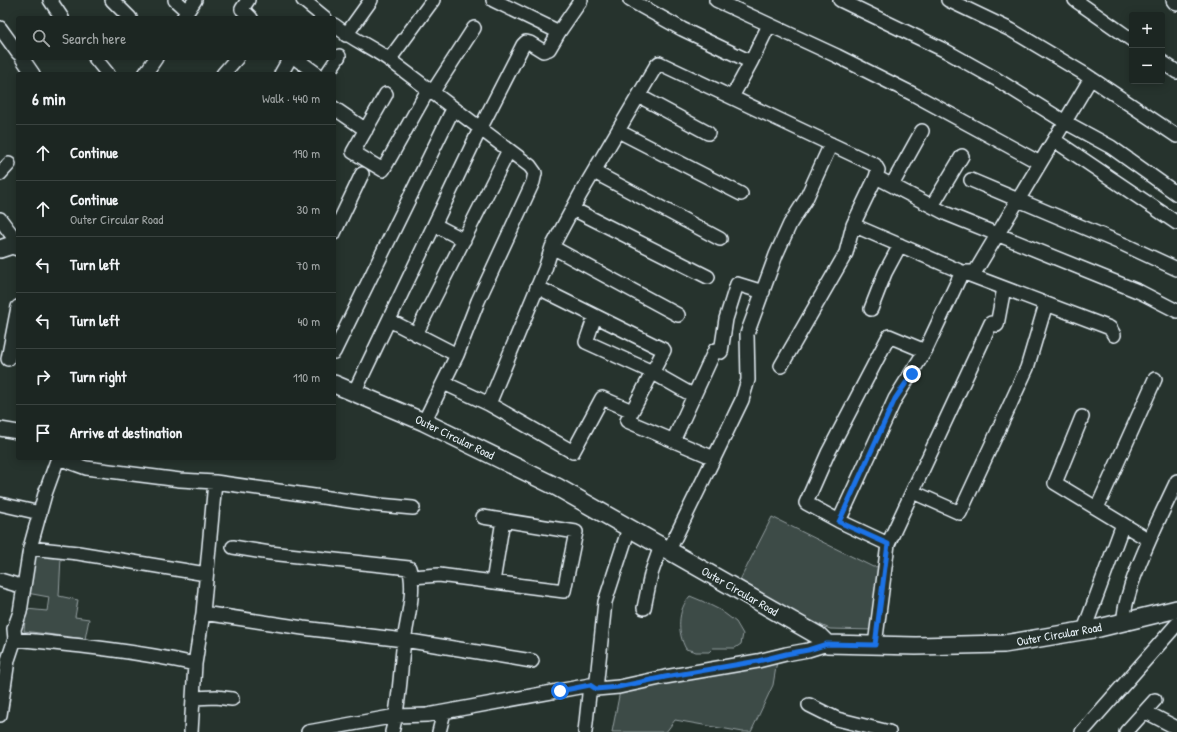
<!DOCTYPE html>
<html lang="en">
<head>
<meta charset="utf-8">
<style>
  :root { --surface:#1c2622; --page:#252e2a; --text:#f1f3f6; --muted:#a0a5a5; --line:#3a4340 }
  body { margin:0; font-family:"Patrick Hand",sans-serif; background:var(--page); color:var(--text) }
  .controls { position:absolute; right:12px; top:12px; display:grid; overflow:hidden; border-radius:4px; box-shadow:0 2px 10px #0003 }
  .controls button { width:36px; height:36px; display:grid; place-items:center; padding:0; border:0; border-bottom:1px solid var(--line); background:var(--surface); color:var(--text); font:20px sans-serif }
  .stop { position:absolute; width:12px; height:12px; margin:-9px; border:3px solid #1a73e8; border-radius:50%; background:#fff }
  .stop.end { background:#1a73e8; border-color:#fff; box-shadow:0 1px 4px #0008 }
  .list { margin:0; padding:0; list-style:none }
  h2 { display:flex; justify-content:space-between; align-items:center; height:52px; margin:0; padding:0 16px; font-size:17px }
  h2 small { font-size:13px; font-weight:400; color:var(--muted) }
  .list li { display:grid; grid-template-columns:26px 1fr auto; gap:12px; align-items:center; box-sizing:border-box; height:56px; padding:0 16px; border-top:1px solid var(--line) }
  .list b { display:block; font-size:15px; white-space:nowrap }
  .list p { margin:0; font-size:13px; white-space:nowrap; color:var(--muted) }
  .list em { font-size:13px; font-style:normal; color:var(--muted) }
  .icon { flex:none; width:22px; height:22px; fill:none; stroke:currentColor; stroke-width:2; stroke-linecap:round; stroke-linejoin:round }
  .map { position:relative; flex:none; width:1177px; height:732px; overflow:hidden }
  .search { position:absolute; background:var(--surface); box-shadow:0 2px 10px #0003; left:16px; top:16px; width:320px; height:44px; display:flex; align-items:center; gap:10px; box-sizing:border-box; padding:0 14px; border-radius:4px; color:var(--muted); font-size:15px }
  .panel { position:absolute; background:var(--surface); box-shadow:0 2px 10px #0003; left:16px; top:72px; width:320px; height:388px; border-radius:4px }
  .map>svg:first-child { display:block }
  .green { fill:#3e4b47; stroke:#939ea0 }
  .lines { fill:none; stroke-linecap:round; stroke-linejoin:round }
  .minor-casing { stroke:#e8f1f8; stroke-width:16 }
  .major-casing { stroke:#e8f1f8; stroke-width:20 }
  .minor { stroke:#26332d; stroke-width:13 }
  .major { stroke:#26332d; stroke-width:17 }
  .route { stroke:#1a73e8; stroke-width:5 }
  .labels { text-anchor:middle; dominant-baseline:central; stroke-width:3.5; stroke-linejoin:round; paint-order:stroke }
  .street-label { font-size:12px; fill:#e8f1f8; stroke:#26332d }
</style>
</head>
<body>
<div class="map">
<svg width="1177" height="732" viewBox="0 0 1177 732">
  <rect width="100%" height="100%" fill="#26332d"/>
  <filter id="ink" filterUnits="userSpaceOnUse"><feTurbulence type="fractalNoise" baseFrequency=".025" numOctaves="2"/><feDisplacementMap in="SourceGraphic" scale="8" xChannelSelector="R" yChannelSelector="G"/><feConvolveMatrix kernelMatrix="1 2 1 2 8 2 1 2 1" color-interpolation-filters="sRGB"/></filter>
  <g filter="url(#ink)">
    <path class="green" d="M 772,517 L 873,567 L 884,566 L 875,630 L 830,629 L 794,613 L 740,580 Z
      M 33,552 L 61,557 L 59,596 L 78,600 L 75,617 L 89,619 L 85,639 L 24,631 L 26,609 L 47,611 L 49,597 L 27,593 Z
      M 690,596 L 702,601 L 720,610 L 736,622 L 743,634 L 741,644 L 735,648 L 713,648 L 709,652 L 696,652 L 686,649 C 677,633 677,610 690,596 Z
      M 777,661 L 773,685 L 751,732 L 743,732 L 675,720 L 666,732 L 612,732 L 620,691 Z"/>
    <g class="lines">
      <g class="minor-casing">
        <path id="minor" d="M 50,0 L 62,18
          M 112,0 L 130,18
          M 175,0 L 187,11
          M 248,0 L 242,9 L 251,18
          M 303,0 L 325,18
          M 493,0 L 559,32
          M 630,0 L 682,29 L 751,62
          M 716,0 L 837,56 L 913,94 L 1040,163
          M 840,0 L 946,51 L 996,79 L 1065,122 L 1111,147 L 1177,194
          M 948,0 L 1011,30 L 1083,73 L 1177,136
          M 1075,0 L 1132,40
          M 183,18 L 195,0
          M 334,25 C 352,39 373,48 391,61 C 438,96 483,131 530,166 L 535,173 L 533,182 L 478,301 L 457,355 L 424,422
          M 0,28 L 18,53
          M 346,35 L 371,0
          M 22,58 L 33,74
          M 95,58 L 108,74
          M 295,58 L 317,74
          M 389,60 L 433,0
          M 1162,62 L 1177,72
          M 145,74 L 156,58
          M 223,74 L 237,58
          M 281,74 L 290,58
          M 327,74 L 339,56
          M 432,93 L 474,28
          M 386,94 L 353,152 L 383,170 L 428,90
          M 639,96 L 708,133
          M 732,97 L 751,62 L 769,25
          M 334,108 L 366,130
          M 618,131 L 741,194
          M 1054,140 L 1177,223
          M 594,172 L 720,239
          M 0,174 L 9,164
          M 876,177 L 947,214 L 1140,292 L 1177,311
          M 971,180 L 1125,245 L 1177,269
          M 892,185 L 922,131
          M 932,206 L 962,156
          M 573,209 L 708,277
          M 0,219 L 18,243
          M 435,225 L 464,240
          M 334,233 L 362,174
          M 552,247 L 678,315
          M 537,287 L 664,350 L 627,421 L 714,458 L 669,550
          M 871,309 L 885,273 L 900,245
          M 595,316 L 586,342 L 650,371 L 694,396
          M 389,320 L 457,355
          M 416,334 L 509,150
          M 334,352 L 453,109
          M 8,359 L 18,307
          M 781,366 L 846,253 L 853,225
          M 444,383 L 489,404 L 573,452 L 602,398 L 632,411
          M 354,393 L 480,129 L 523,45 L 526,42 L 530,43 L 543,51 L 549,49 L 559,32 L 581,0
          M 489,404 L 545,269 L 552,247 L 580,195 L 656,66 L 659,63 L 875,165 L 878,170 L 876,177 L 853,225 L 962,272 L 1110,328 L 1114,335
          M 1082,417 L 1055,483 L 1149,540
          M 0,429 L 18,432
          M 673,441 L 715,350 L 721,352 L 726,319 L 737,284 L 763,292
          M 58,458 L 86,468 L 180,480 L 215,482 L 379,505 L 413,508
          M 714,458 L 742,400 L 748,380 L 747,334 L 776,255 L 790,224 L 806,199 L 831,144
          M 913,492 L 960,513 L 1027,368 L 1046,304
          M 0,504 L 40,513
          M 1097,508 L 1155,379
          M 839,521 L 895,399 L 925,351 L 962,272 L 975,272 L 1091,78
          M 888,544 L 839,521 L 806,503 L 828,453 L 889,336 L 925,351
          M 233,547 L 270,553 L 409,568 C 416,590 407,619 404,641 C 400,671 400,703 392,732
          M 30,548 L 78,553 L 206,574
          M 412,577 L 439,575 L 564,591 L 576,532 L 483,517
          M 0,580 L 24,587
          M 493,582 L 503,520
          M 644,608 L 651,574 L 661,546
          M 203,613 L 303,628 L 404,640 L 532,661
          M 1124,622 C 1123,609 1128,598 1131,586 C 1143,550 1161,515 1177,481
          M 1084,630 L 1123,524
          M 15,639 C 75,645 136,651 195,664
          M 875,645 L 888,544 L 991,323 L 997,325 L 1004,288
          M 596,689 L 605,602 L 629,528
          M 193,698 L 216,697 L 232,699
          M 809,705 L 837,719 L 889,732
          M 1146,712 L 1177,728
          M 0,715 L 8,660 L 15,639 L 14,629 L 20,612 L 30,548 L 45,494 L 58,458
          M 191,732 L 195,664 L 203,613 L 215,482
          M 308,732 L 396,716 L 427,715 L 590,685 L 596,689 L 619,687 L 665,677 L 758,661 L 786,654 L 808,650 L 827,644
          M 439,732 L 444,712
          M 585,732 L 590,685
          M 1082,732 L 1177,624
          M 1126,732 L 1155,700"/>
      </g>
      <g class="major-casing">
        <path id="major" d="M 1175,0 L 1177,2
          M 0,249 L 12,245 L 18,247
          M 334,384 L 424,422 L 557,487 L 819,636 L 827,644 L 916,646 L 1004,644 L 1099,628 L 1177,609"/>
      </g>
      <use href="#minor" class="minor"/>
      <use href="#major" class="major"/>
    </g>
  </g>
  <g class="lines" filter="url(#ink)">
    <path class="route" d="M 560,691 L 590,685 L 596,689 L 618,687 L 665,677 L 758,661 L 786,654 L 808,650 L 827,644 L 875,645 L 888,544 L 839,522 L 895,399 L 912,374"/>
  </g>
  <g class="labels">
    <g class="street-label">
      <text transform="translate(455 437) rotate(26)">Outer Circular Road</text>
      <text transform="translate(740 591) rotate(30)">Outer Circular Road</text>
      <text transform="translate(1059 634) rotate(-10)">Outer Circular Road</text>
    </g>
  </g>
</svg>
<div class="controls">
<button>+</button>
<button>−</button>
</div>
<div class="stop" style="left:560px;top:691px"></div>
<div class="stop end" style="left:912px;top:374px"></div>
<div class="search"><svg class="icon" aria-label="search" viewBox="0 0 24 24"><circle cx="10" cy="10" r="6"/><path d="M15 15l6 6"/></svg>Search here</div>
<section class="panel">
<h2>6 min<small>Walk · 440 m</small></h2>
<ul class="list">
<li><svg class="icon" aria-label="ahead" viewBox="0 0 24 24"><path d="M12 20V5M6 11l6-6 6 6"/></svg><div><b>Continue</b></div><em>190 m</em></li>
<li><svg class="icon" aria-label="ahead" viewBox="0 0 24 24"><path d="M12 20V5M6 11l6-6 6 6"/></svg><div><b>Continue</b><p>Outer Circular Road</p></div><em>30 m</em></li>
<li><svg class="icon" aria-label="left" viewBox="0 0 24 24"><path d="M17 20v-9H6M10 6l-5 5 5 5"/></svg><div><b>Turn left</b></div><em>70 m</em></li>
<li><svg class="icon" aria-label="left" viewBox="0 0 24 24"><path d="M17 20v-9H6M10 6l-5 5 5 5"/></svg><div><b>Turn left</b></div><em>40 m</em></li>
<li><svg class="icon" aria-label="right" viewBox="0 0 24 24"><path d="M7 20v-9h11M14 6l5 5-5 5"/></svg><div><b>Turn right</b></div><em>110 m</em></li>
<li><svg class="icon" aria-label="arrive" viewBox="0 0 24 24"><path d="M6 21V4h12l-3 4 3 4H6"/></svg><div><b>Arrive at destination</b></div></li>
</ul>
</section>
</div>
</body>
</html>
